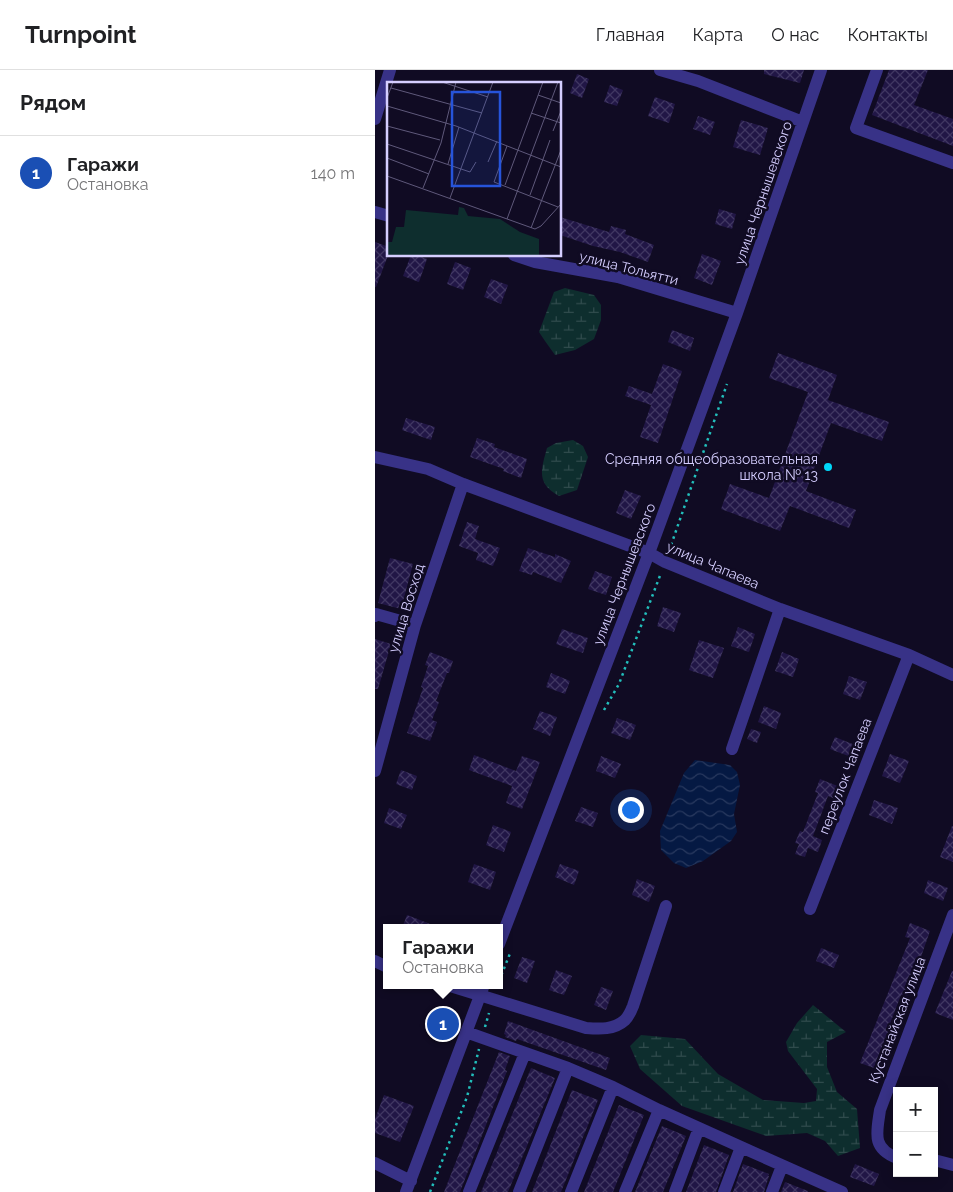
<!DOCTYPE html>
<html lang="ru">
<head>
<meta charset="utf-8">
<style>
  :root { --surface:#fff; --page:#f2f2f2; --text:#202124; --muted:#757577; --line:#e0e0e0; --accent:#d93025 }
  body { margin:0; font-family:Raleway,sans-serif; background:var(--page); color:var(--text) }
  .controls { position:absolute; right:15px; bottom:15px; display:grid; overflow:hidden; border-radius:0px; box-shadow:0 2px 12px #0003 }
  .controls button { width:45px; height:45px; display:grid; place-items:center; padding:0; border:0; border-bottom:1px solid var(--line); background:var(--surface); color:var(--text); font:25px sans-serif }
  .you { position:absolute; left:255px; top:739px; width:18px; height:18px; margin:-12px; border:4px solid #fff; border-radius:50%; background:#1a73e8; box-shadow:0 0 0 8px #1a73e833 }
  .badge { display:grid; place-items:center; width:32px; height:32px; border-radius:50%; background:var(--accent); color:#fff; font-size:16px; font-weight:700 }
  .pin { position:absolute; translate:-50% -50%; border:2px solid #fff; box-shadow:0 1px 5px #0006 }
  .popup { position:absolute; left:8px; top:854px; width:120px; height:65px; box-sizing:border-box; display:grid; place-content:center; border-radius:0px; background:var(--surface); filter:drop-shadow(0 1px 4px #0005); font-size:16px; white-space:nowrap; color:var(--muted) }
  .popup b { font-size:19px; color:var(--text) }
  .popup::after { content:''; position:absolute; left:50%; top:100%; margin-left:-10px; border:10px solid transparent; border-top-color:var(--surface) }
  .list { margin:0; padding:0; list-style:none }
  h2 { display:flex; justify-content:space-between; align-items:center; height:65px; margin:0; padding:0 20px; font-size:21px }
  h2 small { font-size:16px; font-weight:400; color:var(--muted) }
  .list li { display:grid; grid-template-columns:32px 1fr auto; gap:15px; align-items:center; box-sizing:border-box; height:75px; padding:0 20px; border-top:1px solid var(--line) }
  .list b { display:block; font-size:19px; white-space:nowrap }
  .list p { margin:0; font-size:16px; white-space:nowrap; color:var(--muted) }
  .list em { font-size:16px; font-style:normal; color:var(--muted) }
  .map { position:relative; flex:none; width:578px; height:1122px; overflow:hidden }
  header { display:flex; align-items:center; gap:30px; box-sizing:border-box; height:70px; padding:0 25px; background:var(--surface); border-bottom:1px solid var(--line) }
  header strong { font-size:24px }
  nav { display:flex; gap:28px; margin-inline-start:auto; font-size:18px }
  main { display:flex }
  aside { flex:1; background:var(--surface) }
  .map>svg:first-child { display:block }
  .wetland { fill:url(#wetland-marsh) }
  .water { fill:url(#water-waves) }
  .building { fill:url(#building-cross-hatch) }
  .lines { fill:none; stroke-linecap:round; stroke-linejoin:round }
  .path { stroke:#22bebb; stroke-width:2.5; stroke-dasharray:2.5 4; stroke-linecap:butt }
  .minor { stroke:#383287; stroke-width:12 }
  .poi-dot { fill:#00d7f9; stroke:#100b23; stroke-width:2 }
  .labels { text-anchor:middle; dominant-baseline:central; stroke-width:5; stroke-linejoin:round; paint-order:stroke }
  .street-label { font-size:14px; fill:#d5ceff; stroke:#100b23 }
  .poi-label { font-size:14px; fill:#d5ceff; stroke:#100b23; text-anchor:end }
  .inset-road { fill:none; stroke:#5f597b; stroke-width:1 }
  .view { fill:#2654da; fill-opacity:0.15; stroke:#2654da; stroke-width:2.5 }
  .inset-edge { fill:none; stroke:#d5ceff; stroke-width:2.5 }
</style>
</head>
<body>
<header>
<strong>Turnpoint</strong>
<nav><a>Главная</a><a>Карта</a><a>О нас</a><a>Контакты</a></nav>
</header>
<main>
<aside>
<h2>Рядом<small></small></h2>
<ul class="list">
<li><span class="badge" style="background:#1a4fb4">1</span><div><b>Гаражи</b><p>Остановка</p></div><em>140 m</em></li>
</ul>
</aside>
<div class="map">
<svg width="578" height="1122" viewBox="0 0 578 1122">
  <defs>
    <pattern id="wetland-marsh" width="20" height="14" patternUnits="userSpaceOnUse" patternTransform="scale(1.25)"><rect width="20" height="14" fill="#0e2e2e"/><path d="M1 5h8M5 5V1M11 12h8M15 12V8" fill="none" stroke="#304b4d"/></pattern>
    <pattern id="water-waves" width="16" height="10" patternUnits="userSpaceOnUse" patternTransform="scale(1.25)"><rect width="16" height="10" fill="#051943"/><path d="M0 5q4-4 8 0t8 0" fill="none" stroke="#29395f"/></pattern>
    <pattern id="building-cross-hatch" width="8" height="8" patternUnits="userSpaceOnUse" patternTransform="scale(1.25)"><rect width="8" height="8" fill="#211646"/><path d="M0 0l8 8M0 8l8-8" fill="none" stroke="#403762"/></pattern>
  </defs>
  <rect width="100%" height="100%" fill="#100b23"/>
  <path class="wetland" d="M 190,218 L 219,225 L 226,235 L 226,250 L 219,269 L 200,280 L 180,285 L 170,271 L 164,262 L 179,222 Z
    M 198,370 L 208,376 L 213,387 L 202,420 L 184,426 C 161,413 166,400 172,378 L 181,373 Z
    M 438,935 L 471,962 L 452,972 L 452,997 L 462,1022 L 482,1039 L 485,1078 L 463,1086 L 450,1071 L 432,1063 L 391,1066 L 307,1036 L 265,999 L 255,976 L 266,965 L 310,969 L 343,1004 L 388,1030 L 429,1033 L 441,1031 L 442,1019 L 413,981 L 411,972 L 422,953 Z"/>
  <path class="water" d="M 320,690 L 355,695 L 362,702 L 365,715 L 359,744 L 362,762 L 356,771 L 328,791 L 311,798 L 299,793 L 286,780 L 285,761 L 309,703 Z"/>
  <path class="building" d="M 389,0 L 429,0 L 425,13 L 389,4 Z
    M 514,0 L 553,0 L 539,35 L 578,49 L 578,76 L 497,45 Z
    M 202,4 L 214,9 L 207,28 L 195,23 Z
    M 235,15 L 248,20 L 242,36 L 229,32 Z
    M 280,27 L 300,34 L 294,53 L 273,46 Z
    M 323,46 L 340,52 L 335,65 L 318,59 Z
    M 366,50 L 393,58 L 385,85 L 358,77 Z
    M 344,139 L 361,144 L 357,159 L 340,154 Z
    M 185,147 L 234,162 L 236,156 L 251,160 L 250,164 L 279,175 L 273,192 L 245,182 L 218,176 L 185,165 Z
    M 0,172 L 14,177 L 14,183 L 1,217 L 0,217 Z
    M 327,184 L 346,191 L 337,215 L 319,208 Z
    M 36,185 L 41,185 L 52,189 L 44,212 L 28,206 Z
    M 80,192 L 96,198 L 88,220 L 72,214 Z
    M 116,209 L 133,215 L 126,234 L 109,227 Z
    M 297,260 L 319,268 L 315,281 L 293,272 Z
    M 403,283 L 462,305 L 453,330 L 514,352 L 507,371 L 456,353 L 431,421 L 481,440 L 474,458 L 415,436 L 405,461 L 346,439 L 355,414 L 394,428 L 433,322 L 394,308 Z
    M 288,294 L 307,301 L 283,373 L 265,367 L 276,335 L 250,326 L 254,316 L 277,324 Z
    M 31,348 L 60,357 L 56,370 L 27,360 Z
    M 102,368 L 120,374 L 119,377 L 152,389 L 146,408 L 128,401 L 129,399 L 95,387 Z
    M 250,420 L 266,426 L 256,449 L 241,443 Z
    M 92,452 L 104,456 L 100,469 L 125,478 L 118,496 L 101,490 L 103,483 L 84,476 Z
    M 153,478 L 180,487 L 180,484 L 196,491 L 186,513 L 158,502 L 157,505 L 144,501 Z
    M 15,488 L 38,494 L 26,539 L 3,533 Z
    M 220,501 L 237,507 L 231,525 L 213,519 Z
    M 288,537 L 306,543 L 299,562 L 282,556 Z
    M 363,557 L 380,564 L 374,582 L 356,576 Z
    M 187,559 L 213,568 L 208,583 L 181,574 Z
    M 0,569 L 16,574 L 3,619 L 0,619 Z
    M 324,570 L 349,578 L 338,608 L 314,600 Z
    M 55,582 L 78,591 L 74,603 L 72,603 L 61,631 L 64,632 L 57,650 L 62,652 L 55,671 L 32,663 L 48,618 L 46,617 L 53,596 L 50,595 Z
    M 407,582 L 424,589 L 418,607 L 400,601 Z
    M 176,603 L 195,611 L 190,624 L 171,617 Z
    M 474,606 L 492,612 L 485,630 L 468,624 Z
    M 389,636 L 406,643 L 401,659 L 383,652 Z
    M 165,641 L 182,647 L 175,666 L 158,659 Z
    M 242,648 L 261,655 L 255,670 L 236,663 Z
    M 376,659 L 386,662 L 382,673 L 372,669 Z
    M 460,667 L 480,675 L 476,687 L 455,679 Z
    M 515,684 L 534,691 L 525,713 L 507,706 Z
    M 99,685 L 141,701 L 147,686 L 165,692 L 147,739 L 131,733 L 137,716 L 94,700 Z
    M 226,686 L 246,694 L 240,708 L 221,701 Z
    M 26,700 L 42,706 L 37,720 L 21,714 Z
    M 445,709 L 465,717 L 460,729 L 453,726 L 438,766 L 447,770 L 443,782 L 433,778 L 430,787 L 420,784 L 424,774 L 420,773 L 425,761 L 428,762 L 443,723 L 440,722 Z
    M 499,730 L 523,738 L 517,754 L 494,745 Z
    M 206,737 L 223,743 L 218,757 L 200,751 Z
    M 14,738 L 32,745 L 26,759 L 9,753 Z
    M 118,755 L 136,762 L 129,782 L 111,775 Z
    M 577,756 L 578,756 L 578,792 L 565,787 Z
    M 99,794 L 121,802 L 115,820 L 93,812 Z
    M 185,794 L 204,801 L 199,815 L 180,807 Z
    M 262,809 L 280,816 L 274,832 L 257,825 Z
    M 553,810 L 573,818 L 568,831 L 549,823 Z
    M 32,845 L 63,857 L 63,858 L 27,858 Z
    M 535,853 L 555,861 L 532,927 L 526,925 L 513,959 L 519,961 L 513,976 L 508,974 L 499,998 L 485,993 L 535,868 L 530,867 Z
    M 446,878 L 464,885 L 459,898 L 441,891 Z
    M 147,887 L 160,891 L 152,913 L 139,908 Z
    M 181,900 L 197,906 L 189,925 L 174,920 Z
    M 577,901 L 578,901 L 578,950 L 560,943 Z
    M 226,917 L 238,921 L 231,940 L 219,935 Z
    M 65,944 L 75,948 L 67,968 L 57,964 Z
    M 133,951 L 235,988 L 231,1000 L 142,969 L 141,971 L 130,967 L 131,965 L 129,964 Z
    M 124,982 L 135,986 L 130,1000 L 132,1001 L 85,1122 L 69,1122 Z
    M 156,998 L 180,1008 L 133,1122 L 106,1122 Z
    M 197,1020 L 223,1030 L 186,1122 L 157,1122 Z
    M 9,1025 L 39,1036 L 25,1072 L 0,1063 L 0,1049 Z
    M 244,1035 L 269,1045 L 238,1122 L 209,1122 Z
    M 287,1056 L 311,1066 L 288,1122 L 260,1122 Z
    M 329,1075 L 354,1085 L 341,1122 L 311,1122 Z
    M 368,1094 L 394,1104 L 393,1106 L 394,1106 L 389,1122 L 358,1122 Z
    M 480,1094 L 504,1104 L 499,1116 L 475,1107 Z
    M 410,1112 L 433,1121 L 433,1122 L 406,1122 Z"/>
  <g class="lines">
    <path class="path" d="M 294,481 L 352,314
      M 229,640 L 244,614 L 286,503
      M 124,911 L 136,881
      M 110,957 L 114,943
      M 55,1122 L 92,1027 L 104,979"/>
    <path class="minor" d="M 285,0 L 323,11 L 428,52
      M 502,0 L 481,58 L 578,93
      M 0,49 L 15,0
      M 0,142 L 14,146
      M 139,185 L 160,192 L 243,207 L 362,243
      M 0,387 L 53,399 L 88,414 L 274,483 L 290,492 L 405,539 L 534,585 L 578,605
      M 0,546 L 1,544 L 40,555
      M 357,679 L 405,539
      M 0,701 L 40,555 L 88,414
      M 435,839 L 534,585
      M 124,874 L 274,483 L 362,243 L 446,0
      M 0,891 L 12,897
      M 72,915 L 211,958 C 225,959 239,960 250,950 C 253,947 256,941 258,936 L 291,836
      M 91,962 L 193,998 L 238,1017 L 284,1040 L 366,1077 L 467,1122
      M 522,1088 C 496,1078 502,1062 505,1040 L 578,845
      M 559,1090 L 578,1095
      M 0,1093 L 36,1111
      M 31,1122 L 109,915
      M 94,1122 L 150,983
      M 144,1122 L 193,998
      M 196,1122 L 238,1017
      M 250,1122 L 284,1040
      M 300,1122 L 324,1058
      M 349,1122 L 366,1077
      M 397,1122 L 407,1096"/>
  </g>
  <circle class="poi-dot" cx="453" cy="397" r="5"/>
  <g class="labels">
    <g class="street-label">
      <text transform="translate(388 123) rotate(-71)">улица Чернышевского</text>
      <text transform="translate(254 198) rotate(14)">улица Тольятти</text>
      <text transform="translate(338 495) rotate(23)">улица Чапаева</text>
      <text transform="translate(249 504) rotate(-69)">улица Чернышевского</text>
      <text transform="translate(31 538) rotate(-73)">улица Восход</text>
      <text transform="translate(470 706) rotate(-69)">переулок Чапаева</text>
      <text transform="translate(522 950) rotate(-69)">Кустанайская улица</text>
    </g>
    <g class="poi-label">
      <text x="443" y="389">Средняя общеобразовательная<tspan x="443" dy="16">школа № 13</tspan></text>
    </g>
  </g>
  <g transform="translate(12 12)">
    <rect width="174" height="174" fill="#100b23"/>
    <path d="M 72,125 L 77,126 L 81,134 L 113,137 L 133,150 L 152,157 L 152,174 L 0,174 L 0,160 L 5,160 L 9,145 L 17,145 L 19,128 L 71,133 Z" fill="#0e2e2e"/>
    <path class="inset-road" d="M 55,0 L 101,15M 4,6 L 95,31M 151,13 L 174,21M 0,16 L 6,0M 0,24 L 69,44 L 174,85M 144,31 L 174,41M 0,44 L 53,58M 166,49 L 174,29M 0,62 L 83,90 L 89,80M 120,64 L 107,100 L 171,125M 0,76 L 42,92M 101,80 L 110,59M 61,82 L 72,45M 0,94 L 148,147 L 154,144 L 174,122M 118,103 L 156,0M 36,106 L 54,61 L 69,0M 143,113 L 163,58M 63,116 L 106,0M 120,137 L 171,0M 144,146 L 174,68"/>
    <path class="view" d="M 65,10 L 113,10 L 113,104 L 65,104 Z"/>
    <rect width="174" height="174" class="inset-edge"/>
  </g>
</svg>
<div class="controls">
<button>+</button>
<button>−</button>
</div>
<div class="you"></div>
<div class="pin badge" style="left:68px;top:954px;background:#1a4fb4">1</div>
<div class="popup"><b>Гаражи</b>Остановка</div>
</div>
</main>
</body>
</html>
